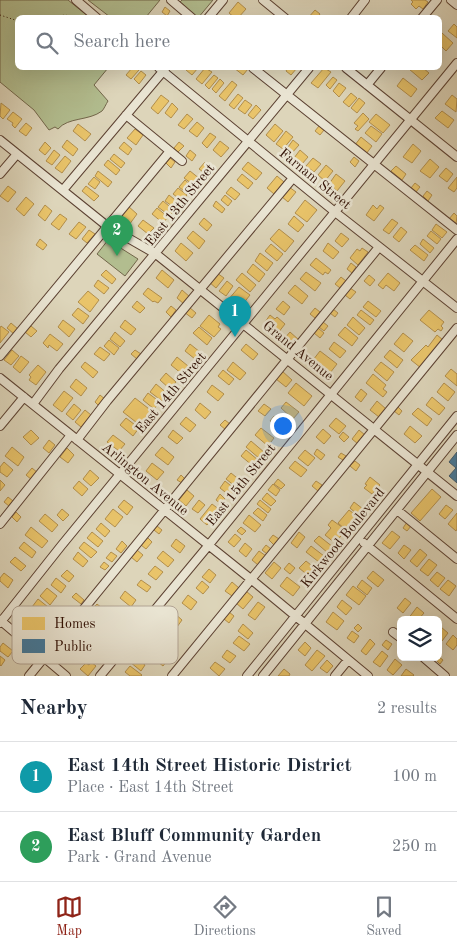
<!DOCTYPE html>
<html lang="en">
<head>
<meta charset="utf-8">
<style>
  :root { --surface:#fff; --page:#f6f6f7; --text:#1f2937; --muted:#747a83; --line:#e0e1e3; --accent:#8f2418 }
  body { margin:0; font-family:"Old Standard TT",serif; background:var(--page); color:var(--text) }
  .controls { position:absolute; right:15px; bottom:15px; display:grid; overflow:hidden; border-radius:8px; box-shadow:0 5px 20px #0002 }
  .controls button { width:45px; height:45px; display:grid; place-items:center; padding:0; border:0; border-bottom:1px solid var(--line); background:var(--surface); color:var(--text); font:25px sans-serif }
  .you { position:absolute; left:282px; top:425px; width:18px; height:18px; margin:-12px; border:4px solid #fff; border-radius:50%; background:#1a73e8; box-shadow:0 0 0 8px #1a73e833 }
  .badge { display:grid; place-items:center; width:32px; height:32px; border-radius:50%; background:var(--accent); color:#fff; font-size:16px; font-weight:700 }
  .pin { position:absolute; translate:-50% -41px; filter:drop-shadow(0 1px 2px #0008) }
  .pin::after { content:''; position:absolute; top:26px; width:18px; height:15px; background:inherit; clip-path:polygon(0 0,100% 0,50% 100%) }
  .list { margin:0; padding:0; list-style:none }
  h2 { display:flex; justify-content:space-between; align-items:center; height:65px; margin:0; padding:0 20px; font-size:21px }
  h2 small { font-size:16px; font-weight:400; color:var(--muted) }
  .list li { display:grid; grid-template-columns:32px 1fr auto; gap:15px; align-items:center; box-sizing:border-box; height:70px; padding:0 20px; border-top:1px solid var(--line) }
  .list b { display:block; font-size:19px; white-space:nowrap }
  .list p { margin:0; font-size:16px; white-space:nowrap; color:var(--muted) }
  .list em { font-size:16px; font-style:normal; color:var(--muted) }
  .icon { flex:none; width:28px; height:28px; fill:none; stroke:currentColor; stroke-width:2; stroke-linecap:round; stroke-linejoin:round }
  .map { position:relative; flex:none; width:457px; height:676px; overflow:hidden }
  .search { position:absolute; background:var(--surface); box-shadow:0 5px 20px #0002; left:15px; right:15px; top:15px; height:55px; display:flex; align-items:center; gap:12px; box-sizing:border-box; padding:0 18px; border-radius:8px; color:var(--muted); font-size:19px }
  .sheet { height:205px; background:var(--surface) }
  nav { display:flex; justify-content:space-around; align-items:center; box-sizing:border-box; height:70px; border-top:1px solid var(--line); background:var(--surface); font-size:14px; color:var(--muted) }
  nav a { display:grid; justify-items:center; gap:2px }
  nav .on { color:var(--accent) }
  .map>svg:first-child { display:block }
  .green { fill:#b2bd8f; stroke:#72664a }
  .homes { fill:#e9c46a; stroke:#b28e4b }
  .public { fill:#457b9d; stroke:#3f5b6f }
  .lines { fill:none; stroke-linecap:round; stroke-linejoin:round }
  .minor-casing { stroke:#5c4132; stroke-width:10 }
  .path { stroke:#311004; stroke-width:1; stroke-dasharray:1 2.5; stroke-linecap:butt }
  .minor { stroke:#e9e4d2; stroke-width:8 }
  .labels { text-anchor:middle; dominant-baseline:central; stroke-width:5; stroke-linejoin:round; paint-order:stroke }
  .street-label { font-size:14px; fill:#311004; stroke:#e9e4d2 }
  .key { fill:#e9e4d2; stroke:#b2a494; stroke-width:1 }
  .key-label { font-size:14px; fill:#311004 }
</style>
</head>
<body>
<div class="map">
<svg width="457" height="676" viewBox="0 0 457 676">
  <rect width="100%" height="100%" fill="#ddd5ba"/>
  <filter id="stains"><feTurbulence type="fractalNoise" baseFrequency=".004" numOctaves="4"/><feColorMatrix values="0 0 0 0 .2 0 0 0 0 .09 0 0 0 0 .02 0 0 0 .5 -.17"/></filter>
  <radialGradient id="worn" r=".72"><stop offset=".6" stop-color="#630" stop-opacity="0"/><stop offset="1" stop-color="#630" stop-opacity=".3"/></radialGradient>
  <path class="green" d="M 0,0 L 68,0 L 89,17 L 18,18 L 18,68 L 108,68 L 94,85 L 108,101 C 106,104 104,109 102,111 C 89,121 68,117 58,129 L 55,127 L 49,130 L 34,110 L 0,82 Z
    M 88,0 L 160,0 L 146,17 L 110,17 Z
    M 182,0 L 213,0 L 198,18 L 180,2 Z
    M 108,240 L 138,259 L 125,276 L 97,254 Z"/>
  <path class="homes" d="M 411,0 L 425,0 L 428,2 L 423,9 L 419,6 L 416,9 L 411,4 L 413,2 Z
    M 238,2 L 246,9 L 238,18 L 235,18 L 229,13 Z
    M 165,7 L 170,11 L 167,16 L 162,12 Z
    M 315,10 L 320,14 L 317,18 L 308,18 Z
    M 454,24 L 457,27 L 457,38 L 448,31 Z
    M 442,33 L 453,43 L 446,51 L 440,45 L 440,36 Z
    M 132,68 L 139,70 L 131,79 L 126,75 Z
    M 187,68 L 198,68 L 192,75 L 186,70 Z
    M 205,68 L 212,72 L 202,84 L 196,79 Z
    M 234,68 L 246,68 L 248,69 L 243,75 Z
    M 288,68 L 297,68 L 291,75 L 286,71 Z
    M 324,68 L 331,72 L 318,88 L 311,83 Z
    M 410,68 L 423,68 L 429,73 L 422,80 L 409,69 Z
    M 141,71 L 146,75 L 139,84 L 134,79 Z
    M 214,75 L 218,78 L 209,89 L 205,85 Z
    M 333,77 L 337,80 L 330,89 L 326,85 Z
    M 403,78 L 417,89 L 411,97 L 397,86 Z
    M 220,79 L 224,83 L 216,93 L 212,89 Z
    M 232,81 L 237,85 L 225,101 L 219,96 Z
    M 339,83 L 346,88 L 339,97 L 333,91 Z
    M 351,93 L 357,98 L 349,107 L 343,102 Z
    M 238,94 L 243,98 L 234,109 L 229,105 Z
    M 161,95 L 169,101 L 158,114 L 151,108 Z
    M 452,95 L 457,99 L 456,112 L 445,104 Z
    M 359,98 L 365,103 L 357,113 L 351,108 Z
    M 245,100 L 252,105 L 245,114 L 238,109 Z
    M 1,103 L 10,110 L 3,119 L 0,116 Z
    M 172,103 L 178,109 L 171,118 L 165,113 Z
    M 256,105 L 261,110 L 253,119 L 248,115 Z
    M 442,111 L 454,120 L 448,128 L 435,118 Z
    M 13,112 L 22,119 L 15,128 L 12,125 L 13,123 L 7,119 Z
    M 363,113 L 369,119 L 358,131 L 355,129 L 358,126 L 354,123 Z
    M 187,114 L 193,119 L 184,129 L 178,125 Z
    M 376,114 L 390,125 L 383,133 L 369,122 Z
    M 197,122 L 204,128 L 197,137 L 189,131 Z
    M 26,123 L 32,128 L 26,136 L 19,131 Z
    M 78,124 L 91,134 L 85,141 L 73,131 Z
    M 275,124 L 283,131 L 274,142 L 266,135 Z
    M 319,126 L 324,130 L 320,135 L 315,131 Z
    M 371,126 L 382,134 L 376,142 L 365,133 Z
    M 135,129 L 143,135 L 136,145 L 127,138 Z
    M 286,131 L 293,137 L 283,149 L 276,144 Z
    M 210,133 L 216,137 L 207,148 L 202,143 Z
    M 361,137 L 372,146 L 366,154 L 355,145 Z
    M 67,140 L 78,149 L 73,156 L 62,147 Z
    M 293,140 L 299,145 L 291,154 L 286,150 Z
    M 220,141 L 229,148 L 221,157 L 213,150 Z
    M 45,142 L 51,148 L 45,155 L 39,150 Z
    M 124,142 L 132,149 L 128,155 L 119,148 Z
    M 179,142 L 184,146 L 178,152 L 174,148 Z
    M 413,144 L 421,151 L 412,163 L 403,157 Z
    M 54,150 L 60,155 L 52,165 L 46,161 Z
    M 190,150 L 196,155 L 192,161 L 186,156 Z
    M 300,150 L 308,157 L 302,164 L 294,158 Z
    M 114,154 L 125,163 L 121,168 L 110,159 Z
    M 65,156 L 71,161 L 62,173 L 55,168 Z
    M 354,157 L 359,161 L 355,167 L 350,162 Z
    M 170,158 L 175,162 L 171,168 L 166,163 Z
    M 313,158 L 321,164 L 314,172 L 306,166 Z
    M 430,159 L 439,167 L 430,178 L 420,171 Z
    M 108,160 L 120,170 L 116,175 L 104,165 Z
    M 205,162 L 211,168 L 206,174 L 199,169 Z
    M 248,162 L 262,173 L 256,180 L 242,169 Z
    M 326,165 L 333,171 L 325,181 L 318,175 Z
    M 396,166 L 406,174 L 402,180 L 391,171 Z
    M 446,168 L 453,174 L 447,182 L 439,176 Z
    M 98,171 L 112,182 L 108,187 L 95,176 Z
    M 190,171 L 200,179 L 195,186 L 184,178 Z
    M 242,174 L 253,183 L 248,189 L 237,180 Z
    M 336,174 L 345,181 L 337,191 L 329,184 Z
    M 277,176 L 284,182 L 274,194 L 267,188 Z
    M 94,177 L 100,182 L 95,189 L 88,184 Z
    M 457,177 L 457,188 L 454,192 L 448,188 Z
    M 185,180 L 194,188 L 189,195 L 179,187 Z
    M 415,183 L 420,187 L 416,192 L 411,188 Z
    M 8,186 L 16,192 L 8,202 L 0,196 Z
    M 86,186 L 99,196 L 94,201 L 82,191 Z
    M 231,187 L 240,194 L 235,200 L 226,193 Z
    M 289,187 L 296,192 L 288,202 L 281,196 Z
    M 178,188 L 187,195 L 182,201 L 173,194 Z
    M 427,191 L 432,195 L 428,201 L 423,196 Z
    M 169,195 L 180,204 L 176,209 L 165,201 Z
    M 225,195 L 232,201 L 228,206 L 221,200 Z
    M 26,197 L 34,204 L 24,216 L 16,209 Z
    M 305,200 L 317,210 L 307,222 L 295,213 Z
    M 163,201 L 174,210 L 170,216 L 158,207 Z
    M 216,201 L 225,209 L 222,213 L 213,206 Z
    M 45,205 L 52,211 L 45,221 L 38,215 Z
    M 373,205 L 377,209 L 380,205 L 384,208 L 374,221 L 366,215 Z
    M 128,206 L 137,214 L 129,225 L 119,217 Z
    M 157,208 L 168,217 L 163,223 L 152,214 Z
    M 454,213 L 457,216 L 456,224 L 449,219 Z
    M 60,214 L 67,219 L 59,230 L 51,224 Z
    M 294,216 L 304,225 L 298,232 L 288,224 Z
    M 204,218 L 212,225 L 207,231 L 199,224 Z
    M 392,219 L 398,223 L 389,234 L 383,230 Z
    M 143,220 L 154,228 L 148,234 L 138,226 Z
    M 79,222 L 86,227 L 76,239 L 69,234 Z
    M 436,224 L 447,232 L 442,238 L 432,230 Z
    M 401,227 L 407,232 L 399,242 L 393,237 Z
    M 279,229 L 294,241 L 285,252 L 270,239 Z
    M 89,230 L 95,234 L 87,243 L 82,239 Z
    M 193,231 L 205,241 L 199,249 L 187,238 Z
    M 431,231 L 441,239 L 437,244 L 427,236 Z
    M 341,233 L 349,239 L 342,247 L 335,241 Z
    M 40,239 L 47,245 L 43,250 L 36,245 Z
    M 423,239 L 434,248 L 430,253 L 420,244 Z
    M 181,243 L 193,253 L 186,261 L 175,251 Z
    M 328,243 L 339,252 L 333,259 L 323,251 Z
    M 271,244 L 283,254 L 277,261 L 265,251 Z
    M 415,245 L 428,255 L 424,261 L 410,250 Z
    M 362,248 L 368,252 L 358,265 L 350,258 L 357,249 L 360,251 Z
    M 260,253 L 273,263 L 267,271 L 255,261 Z
    M 316,258 L 331,270 L 328,274 L 325,272 L 323,275 L 310,265 Z
    M 351,263 L 356,267 L 352,273 L 347,269 Z
    M 253,264 L 265,274 L 259,282 L 247,272 Z
    M 106,270 L 116,279 L 112,284 L 101,275 Z
    M 162,270 L 174,280 L 168,288 L 156,278 Z
    M 306,272 L 321,283 L 315,291 L 300,279 Z
    M 217,273 L 224,278 L 216,288 L 209,282 Z
    M 242,273 L 256,285 L 250,292 L 236,280 Z
    M 388,273 L 400,283 L 394,291 L 386,285 L 383,289 L 378,285 Z
    M 369,275 L 375,280 L 370,286 L 364,281 Z
    M 341,277 L 346,281 L 340,288 L 335,284 Z
    M 98,280 L 109,288 L 104,294 L 94,286 Z
    M 227,281 L 233,286 L 226,296 L 219,291 Z
    M 295,285 L 308,296 L 302,304 L 288,293 Z
    M 239,287 L 250,295 L 239,309 L 228,300 Z
    M 148,288 L 162,298 L 158,303 L 154,301 L 153,302 L 143,294 Z
    M 350,288 L 356,292 L 350,299 L 345,295 Z
    M 182,290 L 190,297 L 184,304 L 177,298 Z
    M 88,291 L 99,300 L 90,312 L 78,302 Z
    M 137,301 L 145,308 L 140,313 L 132,307 Z
    M 283,301 L 290,307 L 284,315 L 276,309 Z
    M 368,301 L 381,311 L 376,317 L 363,307 Z
    M 171,306 L 176,310 L 171,317 L 166,312 Z
    M 189,307 L 196,313 L 192,318 L 184,312 Z
    M 78,308 L 89,316 L 83,324 L 72,315 Z
    M 315,308 L 320,312 L 315,318 L 310,314 Z
    M 333,309 L 338,313 L 335,317 L 330,313 Z
    M 361,310 L 374,320 L 370,325 L 357,315 Z
    M 429,310 L 444,322 L 441,326 L 443,328 L 441,331 L 438,329 L 435,332 L 420,320 Z
    M 209,315 L 220,324 L 218,327 L 221,329 L 214,337 L 200,326 Z
    M 270,315 L 275,319 L 277,317 L 285,324 L 278,333 L 265,322 Z
    M 353,317 L 365,328 L 359,335 L 347,325 Z
    M 63,320 L 75,329 L 69,337 L 58,327 Z
    M 125,320 L 136,329 L 131,335 L 120,327 Z
    M 323,322 L 328,326 L 324,331 L 319,327 Z
    M 11,323 L 18,329 L 14,334 L 7,328 Z
    M 1,326 L 9,332 L 0,343 L 0,328 Z
    M 31,326 L 37,331 L 31,337 L 25,332 Z
    M 199,327 L 212,338 L 207,345 L 193,333 Z
    M 345,327 L 358,338 L 352,346 L 338,335 Z
    M 318,328 L 324,333 L 320,338 L 314,333 Z
    M 115,332 L 125,341 L 120,347 L 110,339 Z
    M 290,332 L 299,340 L 293,347 L 284,339 Z
    M 403,333 L 413,341 L 404,352 L 394,344 Z
    M 50,334 L 63,344 L 57,351 L 49,345 L 48,348 L 43,343 Z
    M 437,335 L 443,340 L 421,368 L 411,360 L 426,345 L 428,347 Z
    M 109,340 L 119,348 L 114,355 L 104,346 Z
    M 334,342 L 346,351 L 340,358 L 329,349 Z
    M 190,344 L 200,352 L 195,359 L 185,351 Z
    M 246,344 L 258,354 L 253,360 L 241,350 Z
    M 100,347 L 110,354 L 104,361 L 94,354 Z
    M 12,350 L 19,356 L 11,365 L 4,360 Z
    M 135,350 L 141,354 L 137,359 L 131,354 Z
    M 390,350 L 403,360 L 397,368 L 384,357 Z
    M 320,351 L 337,364 L 330,373 L 313,360 Z
    M 21,356 L 29,362 L 20,373 L 13,367 Z
    M 177,357 L 188,366 L 182,374 L 171,365 Z
    M 85,362 L 98,372 L 93,378 L 81,367 Z
    M 233,362 L 246,373 L 240,380 L 227,370 Z
    M 381,362 L 394,372 L 387,381 L 374,370 Z
    M 38,365 L 46,372 L 36,385 L 29,380 L 31,377 L 29,375 Z
    M 451,369 L 457,374 L 457,386 L 445,376 Z
    M 223,370 L 234,379 L 229,385 L 218,376 Z
    M 282,371 L 292,380 L 286,387 L 276,379 Z
    M 166,373 L 176,382 L 170,389 L 160,380 Z
    M 373,374 L 386,385 L 383,389 L 387,392 L 383,397 L 366,383 Z
    M 76,379 L 87,388 L 81,396 L 70,387 Z
    M 296,383 L 312,396 L 304,406 L 288,393 Z
    M 444,383 L 455,392 L 448,401 L 437,392 Z
    M 156,384 L 168,394 L 162,401 L 150,392 Z
    M 212,385 L 224,394 L 218,401 L 207,392 Z
    M 361,389 L 367,394 L 361,402 L 355,397 Z
    M 64,391 L 73,398 L 62,412 L 53,405 Z
    M 148,393 L 160,402 L 154,409 L 143,400 Z
    M 100,395 L 106,400 L 100,407 L 95,402 Z
    M 432,397 L 445,408 L 439,415 L 426,405 Z
    M 135,398 L 153,412 L 141,426 L 123,412 Z
    M 377,401 L 386,409 L 379,417 L 370,410 Z
    M 286,402 L 299,412 L 293,419 L 281,408 Z
    M 200,403 L 211,412 L 205,419 L 195,410 Z
    M 74,404 L 81,410 L 73,420 L 66,414 Z
    M 264,404 L 271,409 L 265,416 L 258,411 Z
    M 397,406 L 402,411 L 399,415 L 394,411 Z
    M 418,408 L 432,419 L 427,426 L 412,414 Z
    M 85,410 L 91,415 L 81,427 L 75,422 Z
    M 274,416 L 278,419 L 280,416 L 284,419 L 281,422 L 285,425 L 281,430 L 270,421 Z
    M 186,417 L 196,425 L 190,432 L 180,424 Z
    M 126,418 L 139,428 L 133,436 L 120,425 Z
    M 336,418 L 346,426 L 339,434 L 329,426 Z
    M 225,420 L 230,424 L 226,430 L 220,425 Z
    M 410,426 L 422,436 L 415,443 L 404,434 Z
    M 261,428 L 274,438 L 268,446 L 255,435 Z
    M 323,429 L 331,436 L 324,444 L 316,437 Z
    M 31,430 L 39,438 L 31,445 L 23,437 Z
    M 173,430 L 183,438 L 177,444 L 168,437 Z
    M 359,430 L 365,435 L 358,444 L 352,439 Z
    M 343,432 L 349,437 L 344,442 L 339,437 Z
    M 113,435 L 125,444 L 119,451 L 107,442 Z
    M 49,440 L 55,445 L 49,453 L 43,448 Z
    M 251,441 L 265,453 L 260,459 L 246,447 Z
    M 12,447 L 24,457 L 18,466 L 5,456 Z
    M 162,447 L 174,457 L 168,465 L 155,455 Z
    M 67,448 L 74,455 L 68,463 L 60,457 Z
    M 317,449 L 325,455 L 321,460 L 314,454 Z
    M 246,450 L 258,460 L 253,466 L 241,456 Z
    M 305,450 L 315,458 L 308,466 L 298,458 Z
    M 341,453 L 346,456 L 343,460 L 338,457 Z
    M 295,461 L 307,470 L 301,477 L 289,468 Z
    M 355,461 L 360,465 L 356,471 L 350,466 Z
    M 4,462 L 13,470 L 7,477 L 0,472 L 0,467 Z
    M 152,463 L 164,472 L 157,480 L 146,471 Z
    M 32,468 L 38,473 L 32,480 L 26,475 Z
    M 90,470 L 99,478 L 91,486 L 83,479 Z
    M 231,473 L 241,481 L 236,487 L 226,479 Z
    M 181,475 L 185,479 L 182,483 L 177,480 Z
    M 370,477 L 380,485 L 372,494 L 364,488 L 367,485 L 365,484 Z
    M 278,479 L 285,485 L 281,489 L 274,484 Z
    M 0,480 L 5,485 L 0,491 Z
    M 79,481 L 88,489 L 82,496 L 73,488 Z
    M 225,481 L 235,489 L 230,496 L 220,488 Z
    M 316,481 L 322,485 L 318,491 L 312,486 Z
    M 273,484 L 280,490 L 276,496 L 268,490 Z
    M 432,489 L 441,497 L 420,521 L 411,513 Z
    M 187,490 L 194,496 L 186,506 L 179,500 Z
    M 267,493 L 276,501 L 271,506 L 262,499 Z
    M 220,494 L 225,499 L 221,504 L 216,500 Z
    M 8,497 L 13,501 L 9,506 L 4,502 Z
    M 124,500 L 133,507 L 127,515 L 118,507 Z
    M 199,500 L 205,505 L 198,513 L 192,509 Z
    M 260,500 L 271,509 L 268,513 L 257,504 Z
    M 354,502 L 363,509 L 358,515 L 350,508 Z
    M 212,504 L 220,510 L 207,525 L 200,519 Z
    M 446,505 L 453,510 L 445,519 L 439,514 Z
    M 258,508 L 267,515 L 263,521 L 253,513 Z
    M 62,509 L 69,515 L 63,521 L 57,515 Z
    M 113,509 L 123,517 L 115,527 L 105,519 Z
    M 349,510 L 357,516 L 346,530 L 338,523 Z
    M 16,512 L 21,517 L 17,522 L 12,517 Z
    M 457,513 L 457,529 L 456,531 L 448,524 Z
    M 45,514 L 58,525 L 52,532 L 39,521 Z
    M 249,515 L 261,525 L 255,532 L 243,523 Z
    M 332,520 L 346,530 L 335,543 L 325,535 L 331,528 L 328,525 Z
    M 407,522 L 411,526 L 407,531 L 403,528 Z
    M 101,523 L 110,531 L 105,537 L 96,529 Z
    M 157,526 L 162,530 L 159,534 L 154,530 Z
    M 31,527 L 48,541 L 42,548 L 25,535 Z
    M 241,527 L 246,531 L 242,535 L 237,531 Z
    M 392,531 L 400,537 L 390,549 L 382,543 Z
    M 92,532 L 103,541 L 98,547 L 87,538 Z
    M 299,532 L 305,537 L 297,548 L 291,543 Z
    M 235,534 L 241,539 L 234,547 L 228,542 Z
    M 273,535 L 279,539 L 274,545 L 269,540 Z
    M 319,536 L 333,547 L 328,553 L 314,541 Z
    M 147,537 L 152,542 L 146,549 L 141,545 Z
    M 176,539 L 185,546 L 180,553 L 171,546 Z
    M 122,541 L 127,546 L 121,553 L 116,549 Z
    M 24,542 L 36,552 L 32,558 L 19,548 Z
    M 84,542 L 97,552 L 91,558 L 79,548 Z
    M 245,543 L 252,549 L 246,557 L 239,551 Z
    M 266,545 L 271,549 L 267,554 L 262,550 Z
    M 404,545 L 411,550 L 404,559 L 398,553 Z
    M 311,546 L 324,556 L 319,562 L 306,552 Z
    M 420,549 L 427,555 L 417,567 L 410,561 Z
    M 137,550 L 143,555 L 137,562 L 131,557 Z
    M 163,551 L 174,560 L 168,567 L 157,558 Z
    M 259,551 L 266,556 L 258,565 L 252,560 Z
    M 78,552 L 88,561 L 83,567 L 73,559 Z
    M 111,552 L 117,556 L 112,562 L 106,558 Z
    M 15,557 L 26,566 L 21,571 L 10,562 Z
    M 429,559 L 437,565 L 428,576 L 420,570 Z
    M 306,561 L 316,569 L 310,577 L 299,568 Z
    M 104,562 L 109,566 L 105,570 L 100,567 Z
    M 274,562 L 281,568 L 272,579 L 265,573 Z
    M 289,563 L 295,568 L 290,574 L 284,569 Z
    M 155,566 L 163,572 L 156,580 L 148,574 Z
    M 209,569 L 216,575 L 210,583 L 202,577 Z
    M 67,570 L 74,576 L 69,582 L 61,576 Z
    M 373,571 L 384,580 L 378,587 L 367,578 Z
    M 437,572 L 445,578 L 438,587 L 430,580 Z
    M 4,573 L 13,580 L 8,588 L 0,581 L 0,578 Z
    M 287,577 L 300,587 L 293,596 L 280,586 Z
    M 56,578 L 66,586 L 61,593 L 51,585 Z
    M 141,580 L 151,587 L 147,592 L 137,585 Z
    M 362,580 L 372,588 L 367,595 L 357,587 Z
    M 448,580 L 456,586 L 449,596 L 440,589 Z
    M 202,581 L 209,587 L 203,594 L 196,588 Z
    M 232,582 L 239,588 L 232,596 L 225,591 Z
    M 353,586 L 366,596 L 359,605 L 346,595 Z
    M 47,588 L 57,596 L 50,605 L 40,596 Z
    M 125,591 L 136,600 L 131,607 L 120,598 Z
    M 246,591 L 253,597 L 243,609 L 236,603 Z
    M 76,593 L 84,600 L 81,604 L 72,597 Z
    M 188,595 L 197,602 L 191,610 L 182,603 Z
    M 405,598 L 411,603 L 403,613 L 397,608 Z
    M 38,599 L 48,607 L 42,615 L 32,607 Z
    M 342,600 L 352,608 L 346,615 L 337,607 Z
    M 258,602 L 265,607 L 255,620 L 248,615 Z
    M 97,604 L 102,608 L 99,612 L 94,607 Z
    M 417,607 L 424,613 L 418,620 L 409,620 L 408,619 Z
    M 173,612 L 182,620 L 177,627 L 167,619 Z
    M 229,612 L 234,616 L 229,623 L 224,619 Z
    M 333,612 L 344,621 L 337,630 L 326,622 Z
    M 243,624 L 253,633 L 248,639 L 238,631 Z
    M 358,624 L 362,628 L 358,632 L 354,628 Z
    M 441,627 L 448,633 L 442,641 L 438,638 L 438,629 Z
    M 352,631 L 359,636 L 354,643 L 347,638 Z
    M 453,635 L 457,639 L 457,645 L 453,650 L 446,644 Z
    M 239,636 L 250,644 L 244,651 L 233,643 Z
    M 370,639 L 375,644 L 366,655 L 361,651 Z
    M 386,640 L 392,644 L 388,650 L 382,645 Z
    M 305,642 L 311,648 L 305,656 L 298,650 Z
    M 3,643 L 13,651 L 8,657 L 0,651 L 0,647 Z
    M 140,650 L 151,658 L 146,664 L 136,655 Z
    M 227,650 L 236,656 L 230,663 L 222,657 Z
    M 317,650 L 325,656 L 312,671 L 305,665 Z
    M 382,651 L 388,656 L 380,667 L 373,662 Z
    M 0,656 L 5,660 L 1,666 L 0,665 Z
    M 135,657 L 145,665 L 141,671 L 130,662 Z
    M 162,657 L 167,661 L 163,666 L 158,662 Z
    M 439,657 L 443,660 L 440,664 L 436,660 Z
    M 395,659 L 402,665 L 393,675 L 387,670 Z
    M 327,660 L 333,666 L 327,673 L 320,668 Z
    M 91,662 L 96,666 L 88,676 L 80,669 L 86,663 L 89,665 Z
    M 215,662 L 225,669 L 219,676 L 210,668 Z
    M 130,666 L 142,675 L 141,676 L 130,676 L 125,672 Z
    M 284,669 L 290,674 L 289,676 L 278,676 Z
    M 406,669 L 414,675 L 413,676 L 401,676 Z"/>
  <path class="public" d="M 457,452 L 457,483 L 449,476 L 456,468 L 449,462 Z"/>
  <g class="lines">
    <g class="minor-casing">
      <path id="minor" d="M 76,0 L 97,18
        M 171,0 L 192,18
        M 263,0 L 285,18
        M 451,0 L 457,5
        M 208,18 L 223,0
        M 351,18 L 365,0
        M 422,18 L 437,0
        M 159,68 L 335,212 L 457,308
        M 253,68 L 457,230
        M 346,68 L 457,157
        M 367,85 L 381,68
        M 126,115 L 182,161
        M 0,140 L 107,226 L 156,254 L 457,496
        M 0,174 L 17,154
        M 63,190 L 165,69
        M 0,356 L 170,151
        M 0,378 L 252,580 L 368,676
        M 33,404 L 59,369 L 309,68
        M 0,426 L 24,397
        M 77,440 L 107,401 L 293,178
        M 397,510 L 457,559
        M 0,524 L 71,435
        M 364,543 L 457,619
        M 0,620 L 66,676
        M 0,623 L 61,546 L 457,63
        M 393,632 L 401,638
        M 423,657 L 445,676
        M 29,676 L 379,247
        M 100,676 L 208,546 L 457,239
        M 172,676 L 457,328
        M 247,676 L 457,416
        M 263,676 L 457,435
        M 335,676 L 348,660"/>
    </g>
    <path class="path" d="M 0,15 L 18,21
      M 49,18 L 65,15 L 77,18"/>
    <use href="#minor" class="minor"/>
  </g>
  <g class="labels">
    <g class="street-label">
      <text transform="translate(315 179) rotate(39)">Farnam Street</text>
      <text transform="translate(180 205) rotate(-51)">East 13th Street</text>
      <text transform="translate(298 351) rotate(39)">Grand Avenue</text>
      <text transform="translate(171 393) rotate(-50)">East 14th Street</text>
      <text transform="translate(145 479) rotate(39)">Arlington Avenue</text>
      <text transform="translate(241 485) rotate(-51)">East 15th Street</text>
      <text transform="translate(343 538) rotate(-51)">Kirkwood Boulevard</text>
    </g>
  </g>
  <rect x="12" y="606" width="166" height="58" rx="8" class="key"/>
  <rect x="22" y="617" width="23" height="13" fill="#e9c46a"/>
  <rect x="22" y="639" width="23" height="14" fill="#457b9d"/>
  <g class="key-label">
    <text x="54" y="628">Homes</text>
    <text x="54" y="651">Public</text>
  </g>
  <rect width="100%" height="100%" filter="url(#stains)"/>
  <rect width="100%" height="100%" fill="url(#worn)"/>
</svg>
<div class="controls">
<button><svg class="icon" aria-label="layers" viewBox="0 0 24 24"><path d="M12 4l9 5-9 5-9-5zM3 14l9 5 9-5"/></svg></button>
</div>
<div class="you"></div>
<div class="pin badge" style="left:235px;top:337px;background:#0f9aa8">1</div>
<div class="pin badge" style="left:117px;top:256px;background:#2e9e5b">2</div>
<div class="search"><svg class="icon" aria-label="search" viewBox="0 0 24 24"><circle cx="10" cy="10" r="6"/><path d="M15 15l6 6"/></svg>Search here</div>
</div>
<section class="sheet">
<h2>Nearby<small>2 results</small></h2>
<ul class="list">
<li><span class="badge" style="background:#0f9aa8">1</span><div><b>East 14th Street Historic District</b><p>Place · East 14th Street</p></div><em>100 m</em></li>
<li><span class="badge" style="background:#2e9e5b">2</span><div><b>East Bluff Community Garden</b><p>Park · Grand Avenue</p></div><em>250 m</em></li>
</ul>
</section>
<nav>
<a class="on"><svg class="icon" aria-label="map" viewBox="0 0 24 24"><path d="M3 6l6-2 6 2 6-2v14l-6 2-6-2-6 2zM9 4v14M15 6v14"/></svg>Map</a>
<a><svg class="icon" aria-label="directions" viewBox="0 0 24 24"><path d="M12 3l9 9-9 9-9-9zM9 14v-3h6M13 9l2 2-2 2"/></svg>Directions</a>
<a><svg class="icon" aria-label="saved" viewBox="0 0 24 24"><path d="M7 4h10v16l-5-4-5 4z"/></svg>Saved</a>
</nav>
</body>
</html>
